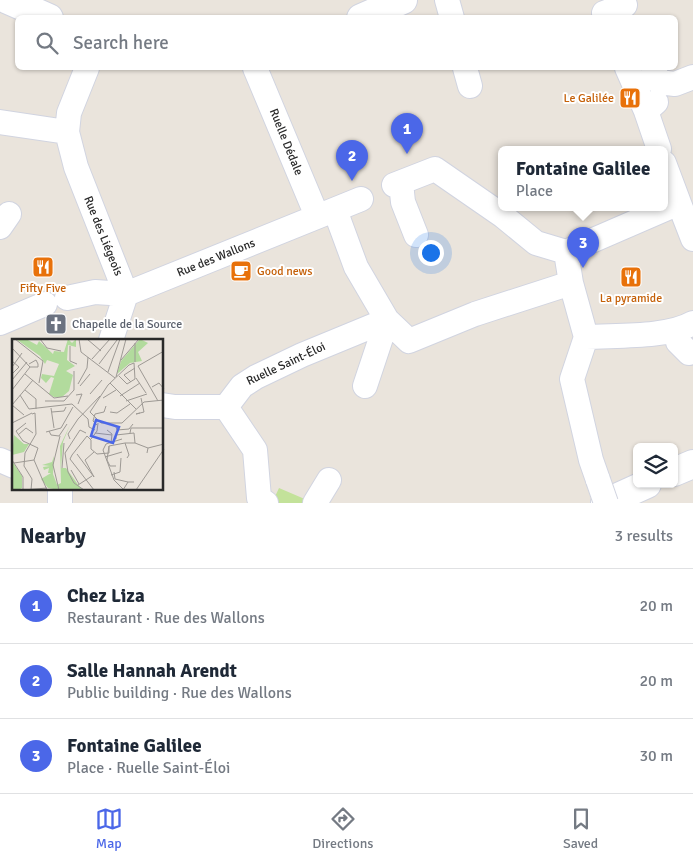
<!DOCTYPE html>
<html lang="en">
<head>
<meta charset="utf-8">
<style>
  :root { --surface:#fff; --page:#f6f6f7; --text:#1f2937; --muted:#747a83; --line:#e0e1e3; --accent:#4b67e8 }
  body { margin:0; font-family:Signika,sans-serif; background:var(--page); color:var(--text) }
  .controls { position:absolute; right:15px; bottom:15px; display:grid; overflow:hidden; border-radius:8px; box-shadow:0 1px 4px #0004 }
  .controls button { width:45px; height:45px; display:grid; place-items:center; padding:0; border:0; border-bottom:1px solid var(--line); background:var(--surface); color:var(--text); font:25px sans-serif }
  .you { position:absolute; left:430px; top:252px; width:18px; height:18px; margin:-12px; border:4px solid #fff; border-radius:50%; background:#1a73e8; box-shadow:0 0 0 8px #1a73e833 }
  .badge { display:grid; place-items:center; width:32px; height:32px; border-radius:50%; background:var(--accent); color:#fff; font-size:16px; font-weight:700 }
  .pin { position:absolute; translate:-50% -41px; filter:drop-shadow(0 1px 2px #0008) }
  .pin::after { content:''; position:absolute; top:26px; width:18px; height:15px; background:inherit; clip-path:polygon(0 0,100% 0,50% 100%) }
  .popup { position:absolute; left:498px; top:146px; width:170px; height:65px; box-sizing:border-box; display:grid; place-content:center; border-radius:8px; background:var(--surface); filter:drop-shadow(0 1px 4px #0005); font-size:16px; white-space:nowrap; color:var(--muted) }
  .popup b { font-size:19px; color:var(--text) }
  .popup::after { content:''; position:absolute; left:50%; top:100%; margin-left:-10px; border:10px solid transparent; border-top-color:var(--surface) }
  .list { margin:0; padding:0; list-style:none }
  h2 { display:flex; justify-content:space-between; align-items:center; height:65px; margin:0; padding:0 20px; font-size:21px }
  h2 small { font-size:16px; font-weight:400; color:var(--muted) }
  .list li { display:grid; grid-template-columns:32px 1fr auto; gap:15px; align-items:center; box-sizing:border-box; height:75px; padding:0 20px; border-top:1px solid var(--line) }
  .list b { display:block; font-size:19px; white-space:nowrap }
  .list p { margin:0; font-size:16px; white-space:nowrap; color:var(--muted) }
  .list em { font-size:16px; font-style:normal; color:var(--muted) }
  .icon { flex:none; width:28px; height:28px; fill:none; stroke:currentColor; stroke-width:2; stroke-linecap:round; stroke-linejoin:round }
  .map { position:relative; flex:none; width:693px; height:503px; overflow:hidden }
  .search { position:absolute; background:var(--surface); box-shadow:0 1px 4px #0004; left:15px; right:15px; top:15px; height:55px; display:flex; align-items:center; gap:12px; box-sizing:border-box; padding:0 18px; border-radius:8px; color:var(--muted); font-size:19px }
  .sheet { height:290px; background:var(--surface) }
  nav { display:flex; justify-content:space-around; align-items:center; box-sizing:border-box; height:70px; border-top:1px solid var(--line); background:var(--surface); font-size:14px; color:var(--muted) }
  nav a { display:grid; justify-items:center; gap:2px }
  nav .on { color:var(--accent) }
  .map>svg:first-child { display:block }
  .pitch { fill:#c3e29a }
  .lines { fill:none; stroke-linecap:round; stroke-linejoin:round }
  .street-casing { stroke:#d1d4e0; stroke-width:26 }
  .secondary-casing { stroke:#d1d4e0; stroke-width:30 }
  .street { stroke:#fff; stroke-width:24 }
  .secondary { stroke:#fff; stroke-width:28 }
  .street-bridge-casing { stroke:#d1d4e0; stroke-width:26; stroke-linecap:butt }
  .street-bridge { stroke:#fff; stroke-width:24 }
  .labels { text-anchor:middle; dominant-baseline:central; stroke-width:4; stroke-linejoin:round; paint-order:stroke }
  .food-label { font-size:12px; fill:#c56008; stroke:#fff }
  .street-label { font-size:12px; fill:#292929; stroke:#fff }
  .worship-label { font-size:12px; fill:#5b616d; stroke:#fff; text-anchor:start }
  .inset-road { fill:none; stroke:#9d9994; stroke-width:1 }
  .view { fill:#4b67e8; fill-opacity:0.15; stroke:#4b67e8; stroke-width:2.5 }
  .inset-edge { fill:none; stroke:#292929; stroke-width:2.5 }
</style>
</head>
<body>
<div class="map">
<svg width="693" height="503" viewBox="0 0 693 503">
  <rect width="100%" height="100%" fill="#eae4dc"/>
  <path class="pitch" d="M 279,488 L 314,503 L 272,503 Z"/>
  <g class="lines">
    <g class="street-casing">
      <path id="street" d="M 447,0 L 452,18
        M 606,18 L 604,13 L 625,5
        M 87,68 L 69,113 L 67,132 L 76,167 L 126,294 L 111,340
        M 255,68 L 317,216
        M 465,68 L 470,86
        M 627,68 L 646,111
        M 653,68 L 659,82 L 675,84 L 693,77
        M 656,102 L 646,111 L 659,149
        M 0,122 L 67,132
        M 664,163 L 679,203
        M 401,183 L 403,202 L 416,235
        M 394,185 L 435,169 L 503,216 L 536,243 L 566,252 L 571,283 L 586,337 L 572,379 L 591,460 L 598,480
        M 335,210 L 356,267 L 387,320 L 365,386
        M 0,227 L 9,214
        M 566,252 L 679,203 L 693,239
        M 67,298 L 95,292 L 126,294 L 361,199
        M 0,323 L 45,304
        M 678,330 L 678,342 L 689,353
        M 586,337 C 616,335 667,338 693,323
        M 162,405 L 175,407 L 226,407 L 242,386 L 256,377 L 302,355 L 387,320 L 409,341 L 475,314 L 571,283
        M 226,407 L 255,450 L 259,498 L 266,503
        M 0,460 L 14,466
        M 60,503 L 60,489
        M 315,503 L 329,480"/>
    </g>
    <g class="secondary-casing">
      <path id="secondary" d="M 8,0 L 49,18
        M 361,18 L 403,0
        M 674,472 L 693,464
        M 605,503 L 647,484"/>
    </g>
    <use href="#street" class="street"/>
    <use href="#secondary" class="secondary"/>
    <g class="street-bridge-casing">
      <path id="street-bridge" d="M 598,480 L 606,503"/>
    </g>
    <use href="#street-bridge" class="street-bridge"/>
  </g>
  <defs>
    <g id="restaurant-square" transform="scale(1.125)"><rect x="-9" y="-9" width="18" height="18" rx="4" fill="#e8710a" stroke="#fff"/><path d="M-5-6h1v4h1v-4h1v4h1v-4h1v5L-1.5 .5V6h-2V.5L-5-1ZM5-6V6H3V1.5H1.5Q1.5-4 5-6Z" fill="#fff"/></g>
    <g id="cafe-square" transform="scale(1.125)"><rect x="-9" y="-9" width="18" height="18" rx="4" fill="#e8710a" stroke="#fff"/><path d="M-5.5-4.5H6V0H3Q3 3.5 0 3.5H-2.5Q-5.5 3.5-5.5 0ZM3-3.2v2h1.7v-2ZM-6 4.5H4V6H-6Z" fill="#fff"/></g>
    <g id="church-square" transform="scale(1.125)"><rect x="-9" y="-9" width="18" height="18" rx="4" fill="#6b7280" stroke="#fff"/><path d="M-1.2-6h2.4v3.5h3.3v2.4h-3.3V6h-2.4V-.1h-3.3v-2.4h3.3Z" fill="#fff"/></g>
  </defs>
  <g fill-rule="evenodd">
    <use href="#restaurant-square" x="630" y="98"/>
    <use href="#restaurant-square" x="43" y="267"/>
    <use href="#cafe-square" x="241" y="271"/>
    <use href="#restaurant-square" x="631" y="277"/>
    <use href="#church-square" x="56" y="324"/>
  </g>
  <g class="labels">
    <g class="food-label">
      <text x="614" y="98" text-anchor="end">Le Galilée</text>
      <text x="257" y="271" text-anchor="start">Good news</text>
      <text x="43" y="288">Fifty Five</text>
      <text x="631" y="298">La pyramide</text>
    </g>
    <g class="street-label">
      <text transform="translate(286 142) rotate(68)">Ruelle Dédale</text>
      <text transform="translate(103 236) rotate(68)">Rue des Liégeois</text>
      <text transform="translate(216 258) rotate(-22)">Rue des Wallons</text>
      <text transform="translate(286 364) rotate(-25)">Ruelle Saint-Éloi</text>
    </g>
    <g class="worship-label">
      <text x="72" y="324">Chapelle de la Source</text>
    </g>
  </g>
  <g transform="translate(12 339)">
    <rect width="151" height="151" fill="#eae4dc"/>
    <path d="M 4,0 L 14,0 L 25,6 L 27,2 L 41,15 L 42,12 L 52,13 L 56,0 L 60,4 L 64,0 L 64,8 L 56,6 L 55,21 L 63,27 L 54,32 L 61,36 L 57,52 L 50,58 L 42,58 L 37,55 L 42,39 L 39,38 L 34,44 L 29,39 L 30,35 L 42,37 L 47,25 L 35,21 L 33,25 L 28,17 ZM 128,0 L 136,4 L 126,13 L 130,22 L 118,24 L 105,35 L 109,22 ZM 58,86 L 51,103 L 49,129 L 54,129 L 70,151 L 48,151 L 45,146 L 49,144 L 48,107 ZM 2,96 L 12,105 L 17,105 L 12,113 L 0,116 ZM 42,117 L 41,135 L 47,151 L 36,149 L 29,140 L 39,134 L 36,134 L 37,129 L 32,131 L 31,128 L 38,127 L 30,126 L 40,123 ZM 0,122 L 10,137 L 10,149 L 6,151 L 0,151 Z" fill="#b2db9d"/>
    <path class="inset-road" d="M 3,0 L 31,22 L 27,44M 28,0 L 35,9 L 49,12M 67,0 L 69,13 L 103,39M 75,0 L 89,12M 58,7 L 58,22 L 65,25M 0,9 L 18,28 L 0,51M 80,20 L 98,0M 109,21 L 127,0M 0,22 L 7,28 L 0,35M 123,23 L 123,4M 17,25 L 24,21 L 26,25 L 26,28 L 18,28M 87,25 L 105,1M 0,28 L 10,14M 96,33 L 108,0M 13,35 L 42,59 L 56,57M 107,37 L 115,45 L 123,40 L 122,24 L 117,26 L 96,46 L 78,73 L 89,84 L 110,84 L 132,63 L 152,61M 104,38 L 114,0M 124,39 L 134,54M 0,41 L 15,23M 119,43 L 112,36 L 123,29M 98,44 L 124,70M 66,45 L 75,29 L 76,18M 68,47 L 78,35M 140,48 L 147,44 L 152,50M 13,51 L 24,60 L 24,70M 78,55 L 90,41M 8,56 L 17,70 L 60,65 L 76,80 L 77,88 L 83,91M 64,56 L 70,55 L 66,65M 108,57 L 128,44M 91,59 L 104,51M 33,62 L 52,62 L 62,51 L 62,32M 114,62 L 135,55M 146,62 L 126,27 L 152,12M 39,69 L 42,89M 40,73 L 52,72 L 54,68M 98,73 L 105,74 L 118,65M 128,74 L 124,75 L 132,73 L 129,59M 12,76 L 0,66 L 21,41M 0,84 L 20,74M 14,84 L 4,92 L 11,102 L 26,109 L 22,121 L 35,151M 85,86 L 81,82 L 83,75 L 92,73 L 94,67M 104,88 L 105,91 L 117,90 L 121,85M 95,91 L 100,95 L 99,105M 37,92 L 39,96 L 47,97 L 55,85M 34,93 L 49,89 L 61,68M 83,94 L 100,96M 118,94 L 119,89 L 152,89M 6,96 L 14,89 L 21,94M 58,100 L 56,95 L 66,80 L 88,57M 79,100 L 85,92 L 86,84M 104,100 L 104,96 L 122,94 L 123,104M 110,100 L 94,105 L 91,111 L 102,141 L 112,151M 113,104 L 117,116 L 115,119M 97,107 L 95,121 L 98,127 L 104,127M 135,114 L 136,109 L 152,105M 65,115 L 82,138 L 73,121 L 82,113M 60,116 L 75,97 L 79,101 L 79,110 L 85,115 L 97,114 L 97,107 L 113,104 L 123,104 L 136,109M 60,116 L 58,120 L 82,151M 93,118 L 110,113M 0,121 L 11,138 L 11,151M 2,124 L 22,121M 50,129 L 52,104M 59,131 L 67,145M 102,133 L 103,140 L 116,143M 99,136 L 108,133 L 109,119M 66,146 L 80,137M 11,151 L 35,149M 19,151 L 20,140 L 12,127 L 13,114 L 24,95 L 23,74 L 20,75M 47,151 L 41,126 L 48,97M 72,151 L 62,144 L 56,133 L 53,114 L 68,91 L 74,94M 111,151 L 116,143 L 122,143M 124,151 L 152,110"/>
    <path class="view" d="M 84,81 L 107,88 L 101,104 L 79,97 Z"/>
    <rect width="151" height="151" class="inset-edge"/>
  </g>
</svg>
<div class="controls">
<button><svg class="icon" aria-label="layers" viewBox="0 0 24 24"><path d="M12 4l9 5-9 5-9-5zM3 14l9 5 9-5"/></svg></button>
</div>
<div class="you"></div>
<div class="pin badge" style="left:407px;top:154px">1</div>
<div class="pin badge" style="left:352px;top:181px">2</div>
<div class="pin badge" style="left:583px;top:268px">3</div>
<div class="popup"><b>Fontaine Galilee</b>Place</div>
<div class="search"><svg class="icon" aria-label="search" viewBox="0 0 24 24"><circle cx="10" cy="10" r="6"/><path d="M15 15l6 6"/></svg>Search here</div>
</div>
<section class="sheet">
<h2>Nearby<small>3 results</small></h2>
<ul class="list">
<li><span class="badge">1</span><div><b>Chez Liza</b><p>Restaurant · Rue des Wallons</p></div><em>20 m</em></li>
<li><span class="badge">2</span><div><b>Salle Hannah Arendt</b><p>Public building · Rue des Wallons</p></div><em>20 m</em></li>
<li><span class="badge">3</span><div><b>Fontaine Galilee</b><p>Place · Ruelle Saint-Éloi</p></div><em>30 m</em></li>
</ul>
</section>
<nav>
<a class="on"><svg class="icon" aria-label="map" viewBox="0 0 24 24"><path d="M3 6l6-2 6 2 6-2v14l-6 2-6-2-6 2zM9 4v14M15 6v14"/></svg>Map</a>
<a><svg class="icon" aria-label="directions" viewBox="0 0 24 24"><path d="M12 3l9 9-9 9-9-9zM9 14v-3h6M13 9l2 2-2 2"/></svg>Directions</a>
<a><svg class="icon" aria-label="saved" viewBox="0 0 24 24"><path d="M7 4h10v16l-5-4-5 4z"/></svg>Saved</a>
</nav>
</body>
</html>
